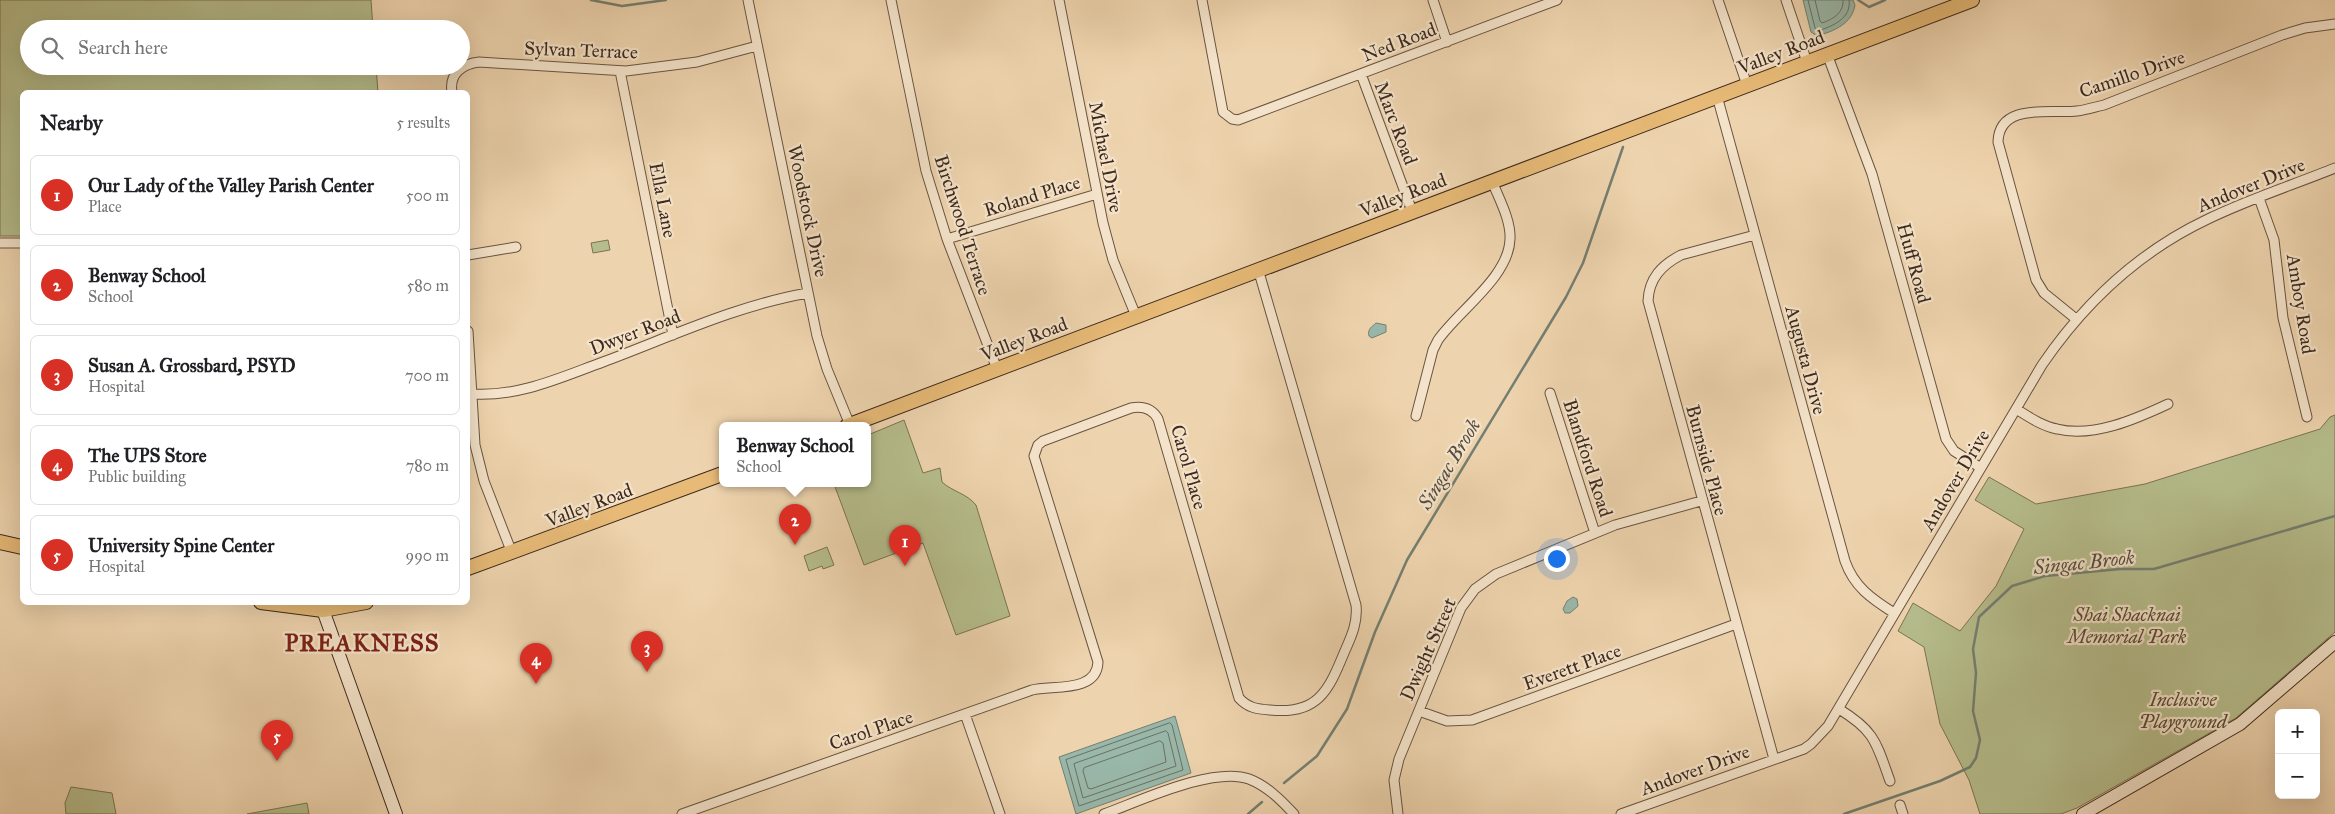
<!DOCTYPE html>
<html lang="en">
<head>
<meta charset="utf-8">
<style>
  :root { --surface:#fff; --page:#f6f6f6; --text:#202124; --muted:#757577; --line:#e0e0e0; --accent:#d93025 }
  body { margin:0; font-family:"IM FELL Great Primer",serif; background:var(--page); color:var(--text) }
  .controls { position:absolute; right:15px; bottom:15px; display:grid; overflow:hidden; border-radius:8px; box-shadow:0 5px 20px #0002 }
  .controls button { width:45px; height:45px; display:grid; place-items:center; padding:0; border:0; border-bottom:1px solid var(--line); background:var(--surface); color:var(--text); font:25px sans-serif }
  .you { position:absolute; left:1556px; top:558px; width:18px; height:18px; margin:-12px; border:4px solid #fff; border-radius:50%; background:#1a73e8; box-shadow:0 0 0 8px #1a73e833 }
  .badge { display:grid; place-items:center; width:32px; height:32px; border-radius:50%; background:var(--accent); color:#fff; font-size:16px; font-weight:700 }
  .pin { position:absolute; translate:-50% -41px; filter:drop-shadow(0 1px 2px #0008) }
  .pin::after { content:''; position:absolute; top:26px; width:18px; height:15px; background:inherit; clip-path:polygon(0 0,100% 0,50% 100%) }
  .popup { position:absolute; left:719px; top:422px; width:152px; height:65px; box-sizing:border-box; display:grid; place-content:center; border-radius:8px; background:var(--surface); filter:drop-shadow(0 1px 4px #0005); font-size:16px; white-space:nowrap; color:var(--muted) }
  .popup b { font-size:19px; color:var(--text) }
  .popup::after { content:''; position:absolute; left:50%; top:100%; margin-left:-10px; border:10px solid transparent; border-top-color:var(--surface) }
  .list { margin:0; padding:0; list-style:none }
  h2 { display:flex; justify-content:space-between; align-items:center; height:65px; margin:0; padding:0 20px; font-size:21px }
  h2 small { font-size:16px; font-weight:400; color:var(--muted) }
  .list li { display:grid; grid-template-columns:32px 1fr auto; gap:15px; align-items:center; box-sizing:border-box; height:80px; margin:0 10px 10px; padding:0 10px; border:1px solid var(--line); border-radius:8px }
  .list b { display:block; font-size:19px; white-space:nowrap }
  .list p { margin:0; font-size:16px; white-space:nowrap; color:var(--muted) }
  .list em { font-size:16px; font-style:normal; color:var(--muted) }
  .icon { flex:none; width:28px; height:28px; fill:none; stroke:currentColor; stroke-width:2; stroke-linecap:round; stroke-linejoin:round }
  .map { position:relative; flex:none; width:2335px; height:814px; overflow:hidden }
  .search { position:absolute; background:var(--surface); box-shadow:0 5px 20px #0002; left:20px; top:20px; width:450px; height:55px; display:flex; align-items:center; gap:12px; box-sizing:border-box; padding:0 18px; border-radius:28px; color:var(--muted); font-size:19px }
  .panel { position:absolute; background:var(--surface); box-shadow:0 5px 20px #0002; left:20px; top:90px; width:450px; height:515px; border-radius:8px }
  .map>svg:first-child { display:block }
  .green { fill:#b6bd8c; stroke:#7a7354 }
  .water { fill:#99b8aa; stroke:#747f72 }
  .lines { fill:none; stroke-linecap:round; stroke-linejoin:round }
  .shore { stroke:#6b7064; stroke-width:1 }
  .stream { stroke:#747f72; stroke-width:2.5 }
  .street-casing { stroke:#695441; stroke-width:11 }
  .secondary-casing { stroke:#3d291d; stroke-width:14 }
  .primary-casing { stroke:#3d291d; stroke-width:16 }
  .street { stroke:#f4e3ca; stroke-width:9 }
  .secondary { stroke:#f4e3ca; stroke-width:12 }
  .primary { stroke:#e7ba77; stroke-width:14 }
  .labels { text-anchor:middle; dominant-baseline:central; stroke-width:4.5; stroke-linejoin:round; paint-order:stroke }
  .street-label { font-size:19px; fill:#3d291d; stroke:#f4e3ca }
  .park-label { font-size:19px; font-style:italic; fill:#554733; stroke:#f4e3ca }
  .water-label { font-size:20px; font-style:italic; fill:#544d40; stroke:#f4e3ca }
  .district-label { font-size:24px; font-weight:bold; letter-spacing:1px; fill:#7a1f14; stroke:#f4e3ca }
</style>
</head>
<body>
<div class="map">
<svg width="2335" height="814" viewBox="0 0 2335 814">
  <rect width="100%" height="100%" fill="#eed4ae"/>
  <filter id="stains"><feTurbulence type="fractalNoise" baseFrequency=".004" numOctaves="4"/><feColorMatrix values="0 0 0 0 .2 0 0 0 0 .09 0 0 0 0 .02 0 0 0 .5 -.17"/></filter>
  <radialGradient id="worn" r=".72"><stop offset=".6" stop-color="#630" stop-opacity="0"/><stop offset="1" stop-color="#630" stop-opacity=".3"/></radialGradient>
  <path class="green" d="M 0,0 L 371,0 L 373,29 L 29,29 L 29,66 L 376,66 L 378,92 L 22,92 L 22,236 L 0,236 Z
    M 608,240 L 610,250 L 593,253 L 591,243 Z
    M 2335,415 L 2335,632 L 2236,718 L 2077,808 L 2061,814 L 1980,814 L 1969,780 L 1940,724 L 1924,647 L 1898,631 L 1913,603 L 1960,631 L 1996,586 L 2024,529 L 1975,500 L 1989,477 L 2036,504 L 2145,484 L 2320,429 L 2330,417 Z
    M 904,420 L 923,473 L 940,468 L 942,482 C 953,492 966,493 976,505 L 1010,616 L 956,635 L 923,543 L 864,565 L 834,484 L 868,484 L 868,435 Z
    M 827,547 L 834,565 L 823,569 L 822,566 L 809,571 L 804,556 Z
    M 71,787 L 112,793 L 116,814 L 66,814 L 65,803 Z
    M 307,803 L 309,814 L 247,814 Z"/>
  <path class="water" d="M 1803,0 L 1853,0 L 1855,5 C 1852,24 1834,31 1817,36 L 1811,32 Z
    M 1376,323 L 1386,325 L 1386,332 L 1372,338 L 1369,336 C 1367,329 1372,327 1376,323 Z
    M 1573,597 L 1577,599 L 1578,606 L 1570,613 L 1565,613 L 1563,609 L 1567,601 Z
    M 1175,716 L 1191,773 L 1076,814 L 1059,757 Z"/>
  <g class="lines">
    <path class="shore" d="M 1808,0 L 1815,28 L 1818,31 C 1833,26 1852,18 1849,0
      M 1815,0 L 1820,21 L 1822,23 C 1834,19 1844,12 1843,0
      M 1170,723 L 1172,725 L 1183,770 L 1079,806 L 1066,760 Z
      M 1166,731 L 1168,733 L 1176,766 L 1083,798 L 1074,764 Z
      M 1160,741 L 1163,743 L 1166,762 L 1091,789 L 1088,788 L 1083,771 L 1084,768 Z"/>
    <path class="stream" d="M 591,0 L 622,6 L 666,0
      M 1858,0 L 1869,7 L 1885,0
      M 1284,783 L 1317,756 L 1347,709 L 1375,632 L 1407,560 L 1566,297 L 1583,263 L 1623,147
      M 1248,814 L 1262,802
      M 1844,814 L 1940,781 L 1970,767 L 1976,758 L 1980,740 L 1973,711 L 1976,673 L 1973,649 L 1979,617 L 2012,586 L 2045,576 L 2120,569 L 2154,569 L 2335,516"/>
    <g class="street-casing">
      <path id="street" d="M 748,0 L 817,336 L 827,369 L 850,425
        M 891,0 L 926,171 L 947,239 L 997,369
        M 1059,0 L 1103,223 L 1113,260 L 1136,316
        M 1202,0 L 1223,112 L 1232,119 L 1238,120 L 1557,0
        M 1433,0 L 1447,42
        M 1718,0 L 1747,85
        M 1786,0 L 1807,62
        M 1827,54 L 1872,174 L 1946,439 L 1954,451 L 1981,468
        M 620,71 L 673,335
        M 1361,74 L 1412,211
        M 452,92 C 449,74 462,64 479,62 L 626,71 L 697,62 L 757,46
        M 1717,96 L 1845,561 C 1854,587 1872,599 1894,613
        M 2259,198 L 2274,240 L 2283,318 L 2307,417
        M 1755,235 L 1681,255 C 1662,265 1649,278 1648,301 L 1774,759
        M 947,239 L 1097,194
        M 0,243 L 22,243
        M 468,255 L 516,247
        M 2076,319 L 2044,293 L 2036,280 L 1998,142 C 1999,102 2051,114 2077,111 C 2086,110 2095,107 2104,105 L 2282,35 L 2305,28 L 2335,24
        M 468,331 L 475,445 L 484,481 L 512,553
        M 1550,393 L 1595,533
        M 472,394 C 519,397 559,378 603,362 C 670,337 738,305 808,293
        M 2016,409 C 2029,417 2042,426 2057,429 C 2093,438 2136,419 2168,404
        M 1416,416 L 1433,350 L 1438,340 C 1458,311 1509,277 1510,239 C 1511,220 1499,199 1492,181
        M 1839,709 C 1875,731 1876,742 1890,781
        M 1419,711 L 1447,721 L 1472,720 L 1736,624
        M 965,714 L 1000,814
        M 1900,805 L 1903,814
        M 682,814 L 1032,690 C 1053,685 1097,693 1098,662 L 1034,456 L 1038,445 L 1043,441 L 1131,408 C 1142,406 1152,408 1158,419 L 1239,698 C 1248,708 1257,709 1270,710 C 1317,715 1328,692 1344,653 C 1351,637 1358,623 1356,605 L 1258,269
        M 1104,814 C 1140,801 1213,766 1249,779 C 1267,786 1281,800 1294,814
        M 1398,814 L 1394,780 L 1399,759 L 1461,608 L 1475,589 L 1496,574 L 1615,525 L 1701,501
        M 1621,814 L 1804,749 L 1811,744 L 1828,726 L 2042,365 C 2085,302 2138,252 2208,219 C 2249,199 2293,185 2335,168"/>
    </g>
    <g class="secondary-casing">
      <path id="secondary" d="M 323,610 L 396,814
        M 2083,814 L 2240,724 L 2335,642"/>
    </g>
    <g class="primary-casing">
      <path id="primary" d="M 847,426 L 1972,0
        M 0,542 L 22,547
        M 468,568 L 722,474
        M 261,602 L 323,610 L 366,602"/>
    </g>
    <use href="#street" class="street"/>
    <use href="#secondary" class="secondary"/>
    <use href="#primary" class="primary"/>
  </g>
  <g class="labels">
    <g class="street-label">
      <text transform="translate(1399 42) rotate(-21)">Ned Road</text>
      <text transform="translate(581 50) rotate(2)">Sylvan Terrace</text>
      <text transform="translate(1781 52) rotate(-21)">Valley Road</text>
      <text transform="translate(2132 74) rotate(-19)">Camillo Drive</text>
      <text transform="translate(1396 123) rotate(69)">Marc Road</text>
      <text transform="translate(1106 157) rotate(79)">Michael Drive</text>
      <text transform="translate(2251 185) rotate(-22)">Andover Drive</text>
      <text transform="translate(1403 195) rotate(-21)">Valley Road</text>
      <text transform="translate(1032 196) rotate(-17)">Roland Place</text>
      <text transform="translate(663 200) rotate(79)">Ella Lane</text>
      <text transform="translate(808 211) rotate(78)">Woodstock Drive</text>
      <text transform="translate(963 225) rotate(72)">Birchwood Terrace</text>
      <text transform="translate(1914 263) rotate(75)">Huff Road</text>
      <text transform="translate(2301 304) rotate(81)">Amboy Road</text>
      <text transform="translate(635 332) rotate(-21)">Dwyer Road</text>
      <text transform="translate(1024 339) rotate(-21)">Valley Road</text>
      <text transform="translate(1806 360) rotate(75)">Augusta Drive</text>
      <text transform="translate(1588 458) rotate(72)">Blandford Road</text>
      <text transform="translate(1707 460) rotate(75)">Burnside Place</text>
      <text transform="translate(1189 467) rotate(74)">Carol Place</text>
      <text transform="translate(1955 480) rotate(-59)">Andover Drive</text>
      <text transform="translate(589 505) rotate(-21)">Valley Road</text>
      <text transform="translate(1428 649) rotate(-66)">Dwight Street</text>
      <text transform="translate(1572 667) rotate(-20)">Everett Place</text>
      <text transform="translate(871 730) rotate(-19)">Carol Place</text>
      <text transform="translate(1695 770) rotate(-20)">Andover Drive</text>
    </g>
    <g class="park-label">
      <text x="2127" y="614">Shai Shacknai<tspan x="2127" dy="22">Memorial Park</tspan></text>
      <text x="2183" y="699">Inclusive<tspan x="2183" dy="22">Playground</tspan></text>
    </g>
    <g class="water-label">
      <text transform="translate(1449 464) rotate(-59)">Singac Brook</text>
      <text transform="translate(2084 562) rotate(-6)">Singac Brook</text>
    </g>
    <g class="district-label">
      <text x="362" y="643">PREAKNESS</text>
    </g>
  </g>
  <rect width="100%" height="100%" filter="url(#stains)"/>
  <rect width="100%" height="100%" fill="url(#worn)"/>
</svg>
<div class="controls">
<button>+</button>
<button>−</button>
</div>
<div class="you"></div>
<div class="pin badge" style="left:905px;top:566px">1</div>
<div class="pin badge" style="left:795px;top:545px">2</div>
<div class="popup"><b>Benway School</b>School</div>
<div class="pin badge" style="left:647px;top:672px">3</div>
<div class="pin badge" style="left:536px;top:684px">4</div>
<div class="pin badge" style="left:277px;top:761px">5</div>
<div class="search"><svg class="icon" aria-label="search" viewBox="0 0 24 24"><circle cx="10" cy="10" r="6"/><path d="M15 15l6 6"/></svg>Search here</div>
<section class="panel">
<h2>Nearby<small>5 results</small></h2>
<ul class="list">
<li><span class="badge">1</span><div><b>Our Lady of the Valley Parish Center</b><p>Place</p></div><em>500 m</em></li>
<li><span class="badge">2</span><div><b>Benway School</b><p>School</p></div><em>580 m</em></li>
<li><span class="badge">3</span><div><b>Susan A. Grossbard, PSYD</b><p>Hospital</p></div><em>700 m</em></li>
<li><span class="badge">4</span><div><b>The UPS Store</b><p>Public building</p></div><em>780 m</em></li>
<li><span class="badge">5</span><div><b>University Spine Center</b><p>Hospital</p></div><em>990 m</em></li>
</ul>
</section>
</div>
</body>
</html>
